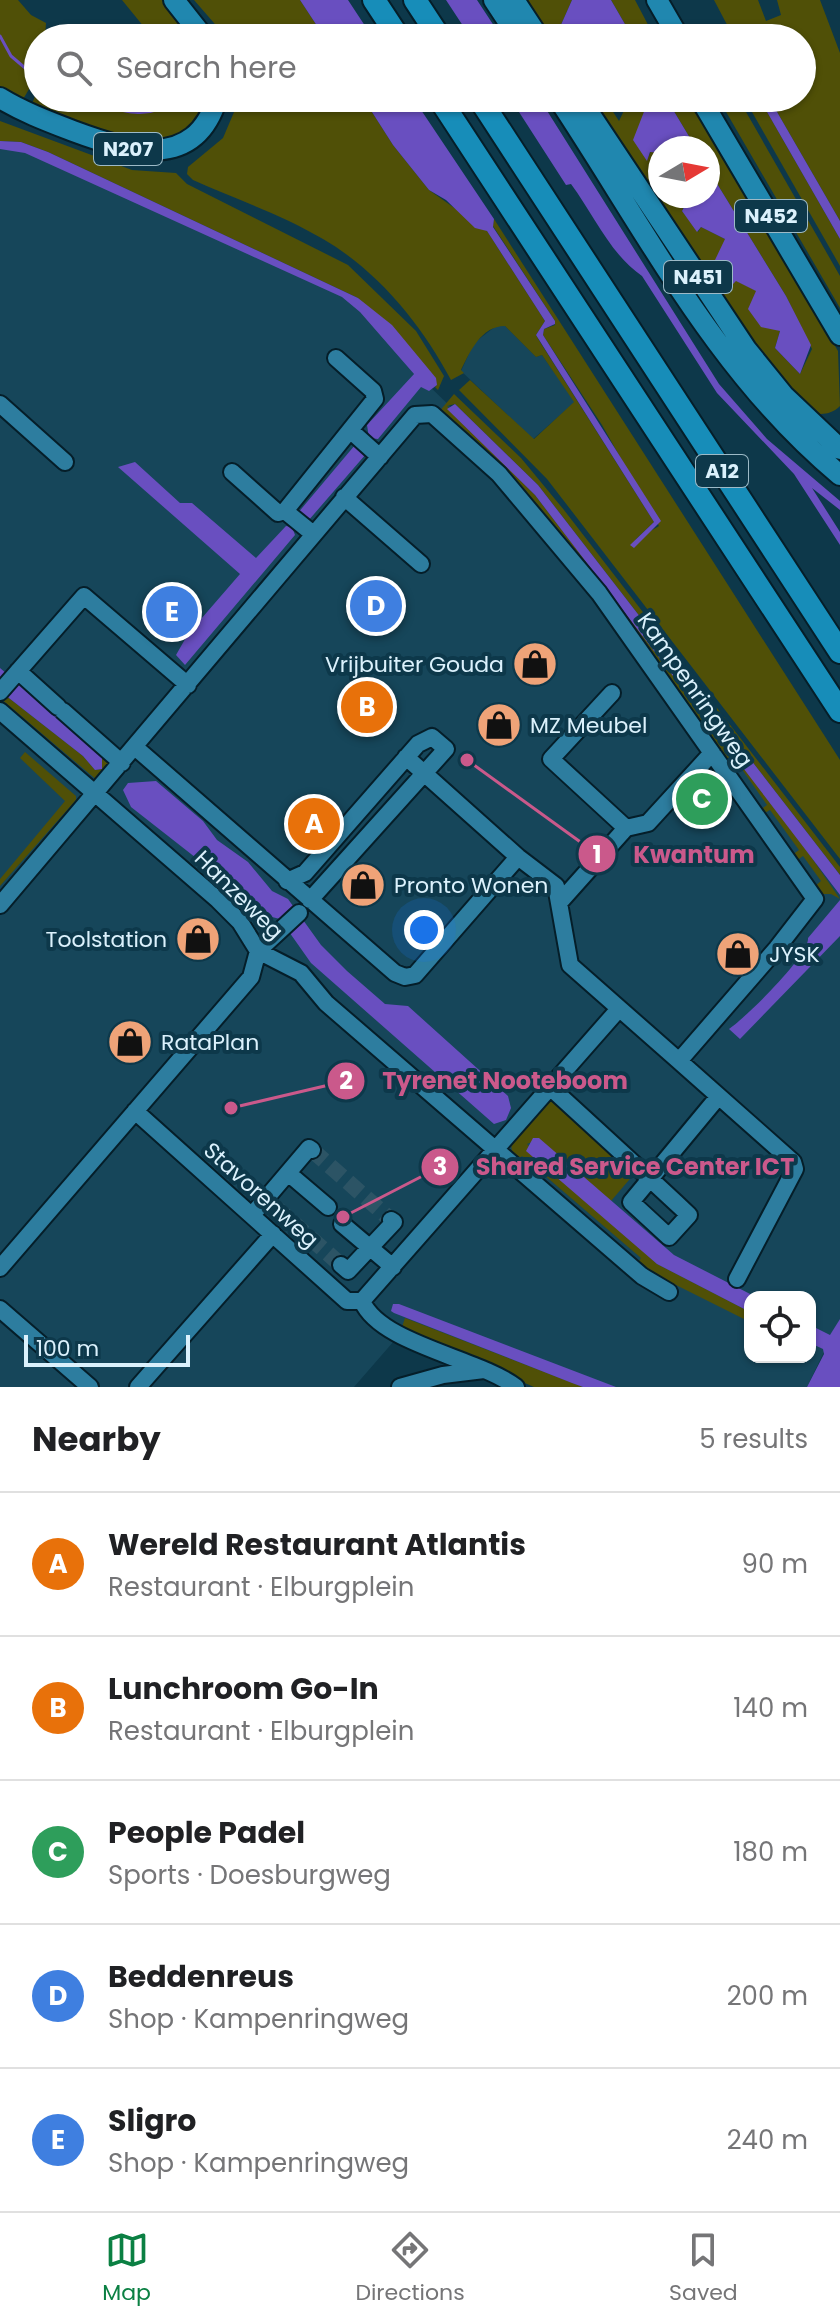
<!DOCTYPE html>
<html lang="en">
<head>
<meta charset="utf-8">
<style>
  :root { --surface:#fff; --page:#f6f6f6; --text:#202124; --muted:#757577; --line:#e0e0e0; --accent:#0b8043 }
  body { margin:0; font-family:Poppins,sans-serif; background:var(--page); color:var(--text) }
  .controls { position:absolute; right:24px; bottom:24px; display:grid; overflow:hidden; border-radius:16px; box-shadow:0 2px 6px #0004 }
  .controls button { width:72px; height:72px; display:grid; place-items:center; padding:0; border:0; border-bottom:2px solid var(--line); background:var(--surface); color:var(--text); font:40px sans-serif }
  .compass { position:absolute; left:648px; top:136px; width:72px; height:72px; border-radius:50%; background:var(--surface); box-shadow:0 2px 6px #0004; rotate:80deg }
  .scale { position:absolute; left:24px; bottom:20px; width:166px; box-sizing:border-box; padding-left:8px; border:4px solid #dbf1fc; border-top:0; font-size:22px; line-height:28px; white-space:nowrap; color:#dbf1fc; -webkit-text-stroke:6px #0d384a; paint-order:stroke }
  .you { position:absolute; left:424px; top:930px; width:28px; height:28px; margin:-20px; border:6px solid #fff; border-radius:50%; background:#1a73e8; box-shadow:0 0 0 12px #1a73e833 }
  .badge { display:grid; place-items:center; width:52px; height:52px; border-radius:50%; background:var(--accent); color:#fff; font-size:26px; font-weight:700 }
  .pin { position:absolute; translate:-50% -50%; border:4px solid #fff; box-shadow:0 2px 8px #0006 }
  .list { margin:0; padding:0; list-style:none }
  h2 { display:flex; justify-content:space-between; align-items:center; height:104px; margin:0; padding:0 32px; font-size:34px }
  h2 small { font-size:26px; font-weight:400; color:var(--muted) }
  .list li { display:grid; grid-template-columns:52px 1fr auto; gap:24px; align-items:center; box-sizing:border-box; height:144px; padding:0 32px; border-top:2px solid var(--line) }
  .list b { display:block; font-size:30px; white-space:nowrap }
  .list p { margin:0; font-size:26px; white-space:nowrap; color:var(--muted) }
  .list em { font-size:26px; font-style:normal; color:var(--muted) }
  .icon { flex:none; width:44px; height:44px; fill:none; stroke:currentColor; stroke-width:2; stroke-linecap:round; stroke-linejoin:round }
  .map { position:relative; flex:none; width:840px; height:1387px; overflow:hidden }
  .search { position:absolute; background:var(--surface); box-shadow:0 2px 6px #0004; left:24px; right:24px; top:24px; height:88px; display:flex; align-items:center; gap:20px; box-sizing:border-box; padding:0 28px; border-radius:44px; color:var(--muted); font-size:30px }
  .sheet { height:824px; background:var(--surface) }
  nav { display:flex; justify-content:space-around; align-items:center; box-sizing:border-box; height:112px; border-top:2px solid var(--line); background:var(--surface); font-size:22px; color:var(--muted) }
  nav a { display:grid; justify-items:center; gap:4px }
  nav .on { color:var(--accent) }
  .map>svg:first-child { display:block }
  .built { fill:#16465a; fill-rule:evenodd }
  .green { fill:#505007 }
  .water { fill:#694fc0 }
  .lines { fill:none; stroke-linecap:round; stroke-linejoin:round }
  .stream { stroke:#694fc0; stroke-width:3 }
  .minor-tunnel { stroke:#2c5465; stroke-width:16; stroke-dasharray:16 8; stroke-linecap:butt }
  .minor-casing { stroke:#051e29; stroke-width:20 }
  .major-casing { stroke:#051e29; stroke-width:24 }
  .highway-casing { stroke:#051e29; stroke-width:26 }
  .minor { stroke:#2d7d9f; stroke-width:16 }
  .major { stroke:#2087af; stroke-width:20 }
  .highway { stroke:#178db9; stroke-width:22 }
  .labels { text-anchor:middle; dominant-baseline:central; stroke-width:8; stroke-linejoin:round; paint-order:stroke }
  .shield { fill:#0d384a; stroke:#9dbac7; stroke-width:2 }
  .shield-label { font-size:20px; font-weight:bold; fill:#dbf1fc }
  .poi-label { font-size:22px; fill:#dbf1fc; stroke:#0d384a; text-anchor:start }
  .street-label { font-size:22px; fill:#dbf1fc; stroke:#0d384a }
  .leader { fill:none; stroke:#ca598b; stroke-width:3 }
  .callout-dot { fill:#ca598b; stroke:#0d384a; stroke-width:3 }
  .mark-label { font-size:24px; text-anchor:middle; font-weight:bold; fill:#fff }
  .callout-label { font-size:24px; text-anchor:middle; font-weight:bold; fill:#ca598b; stroke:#0d384a; stroke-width:8; stroke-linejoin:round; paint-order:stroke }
</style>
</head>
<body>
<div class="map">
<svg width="840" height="1387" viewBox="0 0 840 1387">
  <rect width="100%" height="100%" fill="#0d384a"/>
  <path class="built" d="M 0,145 L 28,148 L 351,297 L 414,374 L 412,377 L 426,383 L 506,460 L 840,895 L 840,1319 L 807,1387 L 539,1387 L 419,1337 L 394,1341 L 354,1387 L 0,1387 ZM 750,1297 L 810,1297 L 810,1357 L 750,1357 Z
    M 496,326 L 505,326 L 536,357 L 542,355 L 575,402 L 533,439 L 461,371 L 474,343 Z"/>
  <path class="green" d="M 0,0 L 18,0 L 31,15 L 46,23 L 45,38 L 38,38 L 38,74 L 22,101 L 0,94 Z
    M 122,0 L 166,0 L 197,38 L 146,38 L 144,27 Z
    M 194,0 L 300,0 L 325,38 L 227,38 Z
    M 526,0 L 572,0 L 560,27 L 567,38 L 552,38 Z
    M 611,0 L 635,0 L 655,38 L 633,38 Z
    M 714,0 L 758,0 L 766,21 L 781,15 L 777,0 L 820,0 L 840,53 L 840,221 L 769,98 L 802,98 L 802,38 L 734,38 Z
    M 38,88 L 38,98 L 210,98 C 204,108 198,123 190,129 C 144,166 77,123 32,104 Z
    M 240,98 L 363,98 L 393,145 L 429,190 L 487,231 L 545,321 L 536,335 L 540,342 L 654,522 L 635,540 L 659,526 L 602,425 L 543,335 L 544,329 L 555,325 L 555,321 L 493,226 L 494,219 L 840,760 L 840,859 L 547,479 L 459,390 L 470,380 L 534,439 L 574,402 L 542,355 L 536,357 L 505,326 C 481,326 470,352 461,370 L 464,373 L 451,380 C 422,325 378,271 323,239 C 283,215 235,199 193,180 L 187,174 L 188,167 L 223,138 Z
    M 591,98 L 604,98 L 619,121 L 630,98 L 647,104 L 647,160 L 651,151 L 660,153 L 660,196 L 689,196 L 682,211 L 698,232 L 701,227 L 725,239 L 735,280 L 757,291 L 768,326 L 780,331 L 775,348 L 800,374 L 812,349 L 786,296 L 708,169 L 708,148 L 696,148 L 666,98 L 690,98 L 838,351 L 840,406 C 832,414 823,415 812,413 L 766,364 Z
    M 718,98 L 738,98 L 840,276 L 840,308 Z
    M 744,98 L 759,98 L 840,239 L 840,266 Z
    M 0,121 L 132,170 L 176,173 L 187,184 L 348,265 L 416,331 L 444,376 L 438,390 L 435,387 L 437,385 L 358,298 L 48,152 L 21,142 L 0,141 Z
    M 454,394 L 521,458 L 564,510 L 840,867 L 840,875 L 538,485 L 455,404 L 447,406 L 535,495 L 794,832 L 840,899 L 831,894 L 819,894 L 814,887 L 821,881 L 803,856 L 796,861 L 792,855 L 799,850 L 770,810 L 763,814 L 760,810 L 767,805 L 739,765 L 732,769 L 609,598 L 438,413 Z
    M 17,680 L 112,760 L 98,781 L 1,699 L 5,695 L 83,756 L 95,770 L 102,769 L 102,755 Z
    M 25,752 L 76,796 L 76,800 L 0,886 L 0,879 L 65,801 L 20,758 Z
    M 552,1099 L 635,1173 L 611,1201 L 539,1139 L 527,1144 L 657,1264 L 750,1312 L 750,1322 L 636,1265 L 641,1258 L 522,1156 L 518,1161 L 512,1154 L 511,1141 L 545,1100 Z
    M 405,1318 L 583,1387 L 534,1387 L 401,1330 Z"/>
  <path class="water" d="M 300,0 L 348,0 L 373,38 L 325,38 Z
    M 446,0 L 477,0 L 502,38 L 471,38 Z
    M 572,0 L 611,0 L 633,38 L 567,38 L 560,27 Z
    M 363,98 L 413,98 L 494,219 L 493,227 L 555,321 L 555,324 L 544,329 L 543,335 L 661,521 L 634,548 L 630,545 L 654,522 L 536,335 L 545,321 L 487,231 L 475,228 L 446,200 L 429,190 L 393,145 Z
    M 510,98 L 539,98 L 719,384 L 767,439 L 840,501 L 840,510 L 812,488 L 840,532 L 840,545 L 794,474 L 717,393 L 642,276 C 610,254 594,215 571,184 L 566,185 Z
    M 636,98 L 666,98 L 696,148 L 660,148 L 660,153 L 650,152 L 647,161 L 633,140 L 647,104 Z
    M 759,98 L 769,98 L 840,221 L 840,239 Z
    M 0,141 L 21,142 L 48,152 L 358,298 L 392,325 L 436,378 L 437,385 L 429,391 L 421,387 L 378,439 L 369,438 L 367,425 L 414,374 L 360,312 L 342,297 L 25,153 L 0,149 Z
    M 708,169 L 786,296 L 811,345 L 800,374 L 775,348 L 780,331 L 761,327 L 748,309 L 756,291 L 736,281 L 732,285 L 715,260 L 725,239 L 701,227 L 697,232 L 682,211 L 690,196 L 708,196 Z
    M 455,404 L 538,485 L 840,875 L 840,895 L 535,495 L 447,409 Z
    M 355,445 L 366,454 L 308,521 L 297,514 Z
    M 135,462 L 180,503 L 192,503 L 256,558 L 286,526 L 292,527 L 295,535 L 185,665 L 176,655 L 188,634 L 240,574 L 118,467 Z
    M 0,668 L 102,755 L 102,769 L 95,770 L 83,756 L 0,691 Z
    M 156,781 L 203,821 L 217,840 L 248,862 L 272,891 L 288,899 L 321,945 L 347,971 L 385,1004 L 408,1006 L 508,1096 L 511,1108 L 506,1120 L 494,1124 L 311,963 L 280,919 L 260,914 L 237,890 L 131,807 L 123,790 L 128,783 Z
    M 840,900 L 840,936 L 740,1039 L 729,1029 C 745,1018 810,955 808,938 Z
    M 533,1138 L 539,1138 L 674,1255 L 756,1297 L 750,1297 L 750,1312 L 657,1264 L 526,1151 Z
    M 393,1304 L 399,1304 L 616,1387 L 583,1387 L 572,1383 L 394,1313 L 391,1311 Z
    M 840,1319 L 840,1387 L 807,1387 L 824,1354 L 823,1349 L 810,1343 L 810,1325 L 830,1335 Z"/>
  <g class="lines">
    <path class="stream" d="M 0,36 L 11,56 L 31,73
      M 81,98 C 107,106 152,126 171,98"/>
    <path class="minor-tunnel" d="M 312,1150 L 391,1220
      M 274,1206 L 341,1265"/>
    <g class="minor-casing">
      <path id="minor" d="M 0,404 L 65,462
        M 351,431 L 380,457
        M 232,472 L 278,513 L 285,511 L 312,533
        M 344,497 L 421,564
        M 285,511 L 375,399 L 373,391 L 336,358
        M 18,671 L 58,707
        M 0,692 L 84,596 L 188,685
        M 612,693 L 551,759 L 626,828
        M 0,711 L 218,900 L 240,922 L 258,951 L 301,973 L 326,1003 L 642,1276 L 669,1292
        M 63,711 L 122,763
        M 406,757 L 518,857
        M 287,881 L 305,873 L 418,744 L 432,737 L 446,749 L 310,900
        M 559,903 L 626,828 L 648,823 L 712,753
        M 0,905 L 415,415 L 432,414 L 499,474 L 599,593 L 815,899 L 777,948 L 679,1061 L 570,965 L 556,886 L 518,857 L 415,975 L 405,977 L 395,973 L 136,748
        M 258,951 L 299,913
        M 679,1061 L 793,1162 L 795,1169 L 737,1279
        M 550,1087 C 596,1129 643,1172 689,1215 L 669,1237 L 631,1202 L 718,1097
        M 135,1111 L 347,1301 L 362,1301 L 618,1010
        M 288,1173 L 328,1207
        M 252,1215 L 309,1148 L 312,1150
        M 342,1224 L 393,1267
        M 341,1265 L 348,1271 L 394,1222 L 391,1220
        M 0,1268 L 251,977 L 258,951
        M 362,1301 C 380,1344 478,1358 516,1387
        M 0,1309 L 90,1387
        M 138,1387 L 273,1234
        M 400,1387 L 443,1375 L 484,1370"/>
    </g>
    <g class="major-casing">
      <path id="major" d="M 174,0 L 204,38
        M 494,0 L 519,38
        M 514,0 L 539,38
        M 657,0 L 679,38
        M 0,98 C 23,112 47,121 73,131 C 127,151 195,172 217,98
        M 558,98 C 645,229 718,374 840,475
        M 579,98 L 746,349 L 784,396 L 840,449
        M 700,98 L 840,335"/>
    </g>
    <g class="highway-casing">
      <path id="highway" d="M 374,0 L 399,38
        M 415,0 L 440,38
        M 439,98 L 840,711
        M 479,98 L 840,652"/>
    </g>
    <use href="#minor" class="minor"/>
    <use href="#major" class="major"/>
    <use href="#highway" class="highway"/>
  </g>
  <defs>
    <g id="shop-disc" transform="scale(2.3)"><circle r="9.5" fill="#efa378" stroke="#0d384a"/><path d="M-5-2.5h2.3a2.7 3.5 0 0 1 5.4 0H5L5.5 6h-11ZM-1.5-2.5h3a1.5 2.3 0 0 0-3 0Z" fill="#111"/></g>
  </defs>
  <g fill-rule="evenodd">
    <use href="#shop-disc" x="535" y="664"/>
    <use href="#shop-disc" x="499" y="725"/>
    <use href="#shop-disc" x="363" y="885"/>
    <use href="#shop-disc" x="198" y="939"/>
    <use href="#shop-disc" x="738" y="954"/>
    <use href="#shop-disc" x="130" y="1042"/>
  </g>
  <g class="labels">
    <g class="shield">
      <rect x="94" y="133" width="68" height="32" rx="6"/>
      <rect x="735" y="200" width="72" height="32" rx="6"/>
      <rect x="664" y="261" width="68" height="32" rx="6"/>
      <rect x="696" y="455" width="52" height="32" rx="6"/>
    </g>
    <g class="shield-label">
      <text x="128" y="149">N207</text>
      <text x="771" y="216">N452</text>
      <text x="698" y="277">N451</text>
      <text x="722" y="471">A12</text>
    </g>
    <g class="poi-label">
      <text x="504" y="664" text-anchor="end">Vrijbuiter Gouda</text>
      <text x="530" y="725">MZ Meubel</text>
      <text x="394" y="885">Pronto Wonen</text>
      <text x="167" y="939" text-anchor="end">Toolstation</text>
      <text x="769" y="954">JYSK</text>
      <text x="161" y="1042">RataPlan</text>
    </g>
    <g class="street-label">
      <text transform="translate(695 690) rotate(55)">Kampenringweg</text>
      <text transform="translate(239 895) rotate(45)">Hanzeweg</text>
      <text transform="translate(261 1195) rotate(42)">Stavorenweg</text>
    </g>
  </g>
  <path class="leader" d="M467 760L597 854M231 1108L346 1081M343 1217L440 1167"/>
  <g class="callout-dot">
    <circle cx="467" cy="760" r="8"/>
    <circle cx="231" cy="1108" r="8"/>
    <circle cx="343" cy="1217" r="8"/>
    <circle cx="597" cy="854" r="20"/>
    <circle cx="346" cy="1081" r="20"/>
    <circle cx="440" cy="1167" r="20"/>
  </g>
  <g class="mark-label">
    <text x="597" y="863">1</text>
    <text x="346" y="1089">2</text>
    <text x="440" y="1175">3</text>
  </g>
  <g class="callout-label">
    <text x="694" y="863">Kwantum</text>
    <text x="505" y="1089">Tyrenet Nooteboom</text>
    <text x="635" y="1175">Shared Service Center ICT</text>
  </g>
</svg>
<div class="controls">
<button><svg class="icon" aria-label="locate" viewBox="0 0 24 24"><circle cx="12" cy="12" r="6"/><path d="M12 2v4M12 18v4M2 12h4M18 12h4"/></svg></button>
</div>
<svg class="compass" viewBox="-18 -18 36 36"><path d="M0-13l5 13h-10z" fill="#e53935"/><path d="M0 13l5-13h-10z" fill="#757577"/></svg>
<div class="scale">100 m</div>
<div class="you"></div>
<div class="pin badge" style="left:314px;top:824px;background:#e8710a">A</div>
<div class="pin badge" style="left:367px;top:707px;background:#e8710a">B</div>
<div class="pin badge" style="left:702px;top:799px;background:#2e9e5b">C</div>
<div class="pin badge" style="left:376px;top:606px;background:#3f7fe0">D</div>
<div class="pin badge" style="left:172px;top:612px;background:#3f7fe0">E</div>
<div class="search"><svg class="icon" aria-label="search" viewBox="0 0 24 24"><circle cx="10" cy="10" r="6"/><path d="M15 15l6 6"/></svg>Search here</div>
</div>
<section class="sheet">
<h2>Nearby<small>5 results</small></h2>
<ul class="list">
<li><span class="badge" style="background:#e8710a">A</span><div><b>Wereld Restaurant Atlantis</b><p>Restaurant · Elburgplein</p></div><em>90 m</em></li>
<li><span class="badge" style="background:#e8710a">B</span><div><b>Lunchroom Go-In</b><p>Restaurant · Elburgplein</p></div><em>140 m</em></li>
<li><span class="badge" style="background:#2e9e5b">C</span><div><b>People Padel</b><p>Sports · Doesburgweg</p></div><em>180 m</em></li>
<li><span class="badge" style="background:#3f7fe0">D</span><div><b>Beddenreus</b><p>Shop · Kampenringweg</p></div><em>200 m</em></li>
<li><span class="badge" style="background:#3f7fe0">E</span><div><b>Sligro</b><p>Shop · Kampenringweg</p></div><em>240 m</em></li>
</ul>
</section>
<nav>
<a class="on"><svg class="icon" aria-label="map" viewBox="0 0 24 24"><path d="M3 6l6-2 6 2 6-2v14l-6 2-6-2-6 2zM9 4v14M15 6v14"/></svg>Map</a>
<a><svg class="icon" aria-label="directions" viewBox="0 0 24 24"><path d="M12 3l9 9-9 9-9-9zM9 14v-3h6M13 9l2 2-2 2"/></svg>Directions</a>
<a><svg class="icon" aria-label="saved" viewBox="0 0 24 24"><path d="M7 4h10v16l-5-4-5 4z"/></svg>Saved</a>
</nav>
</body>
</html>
